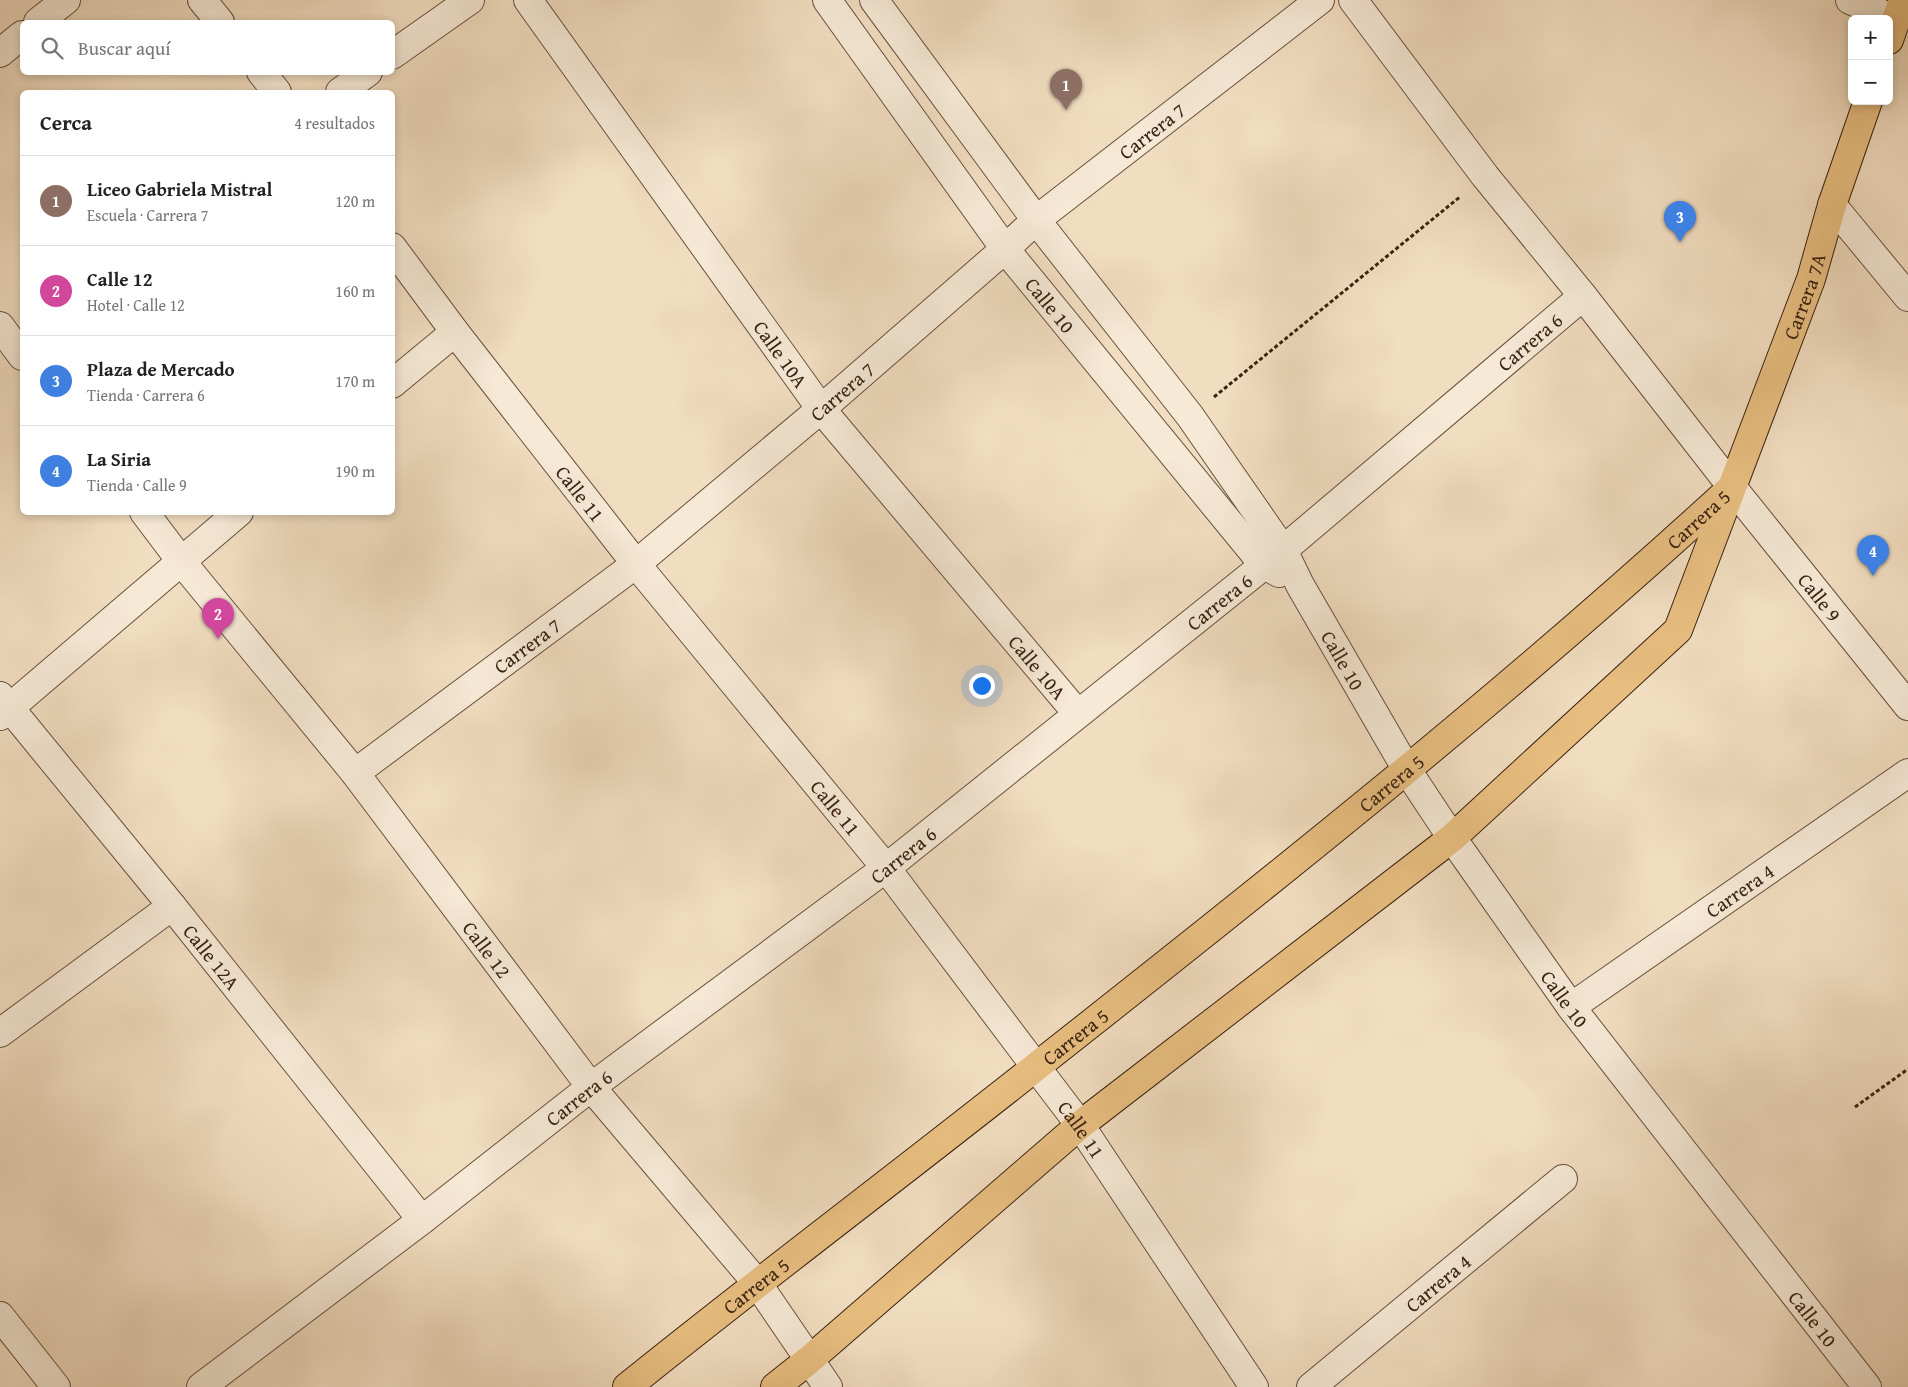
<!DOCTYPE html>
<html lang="es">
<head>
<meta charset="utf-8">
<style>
  :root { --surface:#fff; --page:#f6f6f6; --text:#222; --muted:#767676; --line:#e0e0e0; --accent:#1a73e8 }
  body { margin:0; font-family:"Gentium Book Plus",serif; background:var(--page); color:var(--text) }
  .controls { position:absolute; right:15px; top:15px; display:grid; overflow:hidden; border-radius:8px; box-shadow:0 2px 8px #0003 }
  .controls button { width:45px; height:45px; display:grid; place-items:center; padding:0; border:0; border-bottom:1px solid var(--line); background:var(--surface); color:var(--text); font:25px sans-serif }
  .you { position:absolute; left:981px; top:685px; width:18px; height:18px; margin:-12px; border:4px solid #fff; border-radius:50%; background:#1a73e8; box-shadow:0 0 0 8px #1a73e833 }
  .badge { display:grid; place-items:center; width:32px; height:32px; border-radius:50%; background:var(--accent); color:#fff; font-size:16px; font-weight:700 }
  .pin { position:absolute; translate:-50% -41px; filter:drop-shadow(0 1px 2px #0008) }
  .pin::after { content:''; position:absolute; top:26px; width:18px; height:15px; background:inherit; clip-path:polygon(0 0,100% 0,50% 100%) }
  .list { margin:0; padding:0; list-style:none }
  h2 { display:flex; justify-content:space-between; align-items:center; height:65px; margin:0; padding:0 20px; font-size:21px }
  h2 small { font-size:16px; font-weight:400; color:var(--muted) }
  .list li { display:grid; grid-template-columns:32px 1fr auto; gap:15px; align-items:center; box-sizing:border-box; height:90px; padding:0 20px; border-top:1px solid var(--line) }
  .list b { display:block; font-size:19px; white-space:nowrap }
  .list p { margin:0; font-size:16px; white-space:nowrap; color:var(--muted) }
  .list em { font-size:16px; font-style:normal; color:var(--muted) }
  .icon { flex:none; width:28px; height:28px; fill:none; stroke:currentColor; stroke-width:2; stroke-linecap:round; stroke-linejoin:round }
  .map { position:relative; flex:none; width:1908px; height:1387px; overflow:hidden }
  .search { position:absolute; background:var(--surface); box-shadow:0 2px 8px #0003; left:20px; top:20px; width:375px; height:55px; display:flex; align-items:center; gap:12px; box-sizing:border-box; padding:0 18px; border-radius:8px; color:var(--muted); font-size:19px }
  .panel { position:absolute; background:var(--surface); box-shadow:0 2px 8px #0003; left:20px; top:90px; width:375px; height:425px; border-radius:8px }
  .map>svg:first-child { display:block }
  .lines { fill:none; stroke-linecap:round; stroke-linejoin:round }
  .minor-casing { stroke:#67513e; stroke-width:30 }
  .major-casing { stroke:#392212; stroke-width:30 }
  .path { stroke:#392212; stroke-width:3; stroke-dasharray:4 2.5; stroke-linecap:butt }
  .minor { stroke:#f6e9d6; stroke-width:28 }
  .major { stroke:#e8be80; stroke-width:28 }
  .labels { text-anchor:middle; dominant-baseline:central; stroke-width:4.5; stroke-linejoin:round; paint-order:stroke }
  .street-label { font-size:20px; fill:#392212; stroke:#f6e9d6 }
</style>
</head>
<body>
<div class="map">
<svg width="1908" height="1387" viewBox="0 0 1908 1387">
  <rect width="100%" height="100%" fill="#f1ddc0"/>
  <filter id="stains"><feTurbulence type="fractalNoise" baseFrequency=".004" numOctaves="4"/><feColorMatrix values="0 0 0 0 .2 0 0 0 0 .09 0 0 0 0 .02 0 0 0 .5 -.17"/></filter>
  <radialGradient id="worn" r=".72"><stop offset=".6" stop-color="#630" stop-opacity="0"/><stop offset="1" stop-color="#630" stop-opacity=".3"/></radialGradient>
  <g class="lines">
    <g class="minor-casing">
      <g id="minor">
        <path d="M 202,0 L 220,22"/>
        <path id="s1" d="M 528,0 L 821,409 L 1077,713"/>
        <path id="s2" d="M 827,0 L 1005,249 L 1263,564 L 1279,573"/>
        <path id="s3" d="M 874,0 L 1036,220 L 1190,416 L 1283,550 L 1300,585 L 1407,770 L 1452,838 L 1571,1007 L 1867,1387"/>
        <path id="s4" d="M 1353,0 L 1485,176 L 1583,296 L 1732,487 L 1908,706"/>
        <path d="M 1850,0 L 1896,20"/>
        <path d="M 38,22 L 66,0"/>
        <path d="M 0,53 L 22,35"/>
        <path d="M 392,55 L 470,0"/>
        <path d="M 261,72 L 277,92"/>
        <path d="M 340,92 L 368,72"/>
        <path d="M 1832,205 L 1908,297"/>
        <path id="s5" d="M 392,247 L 455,332 L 636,564 L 886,868 L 1036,1067 L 1080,1125 L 1254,1387"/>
        <path d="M 0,326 L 22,356"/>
        <path d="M 392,384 L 455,332"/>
        <path id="s6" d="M 144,512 L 181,561 L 355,773 L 591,1087 L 757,1283 L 828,1387"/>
        <path id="s7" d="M 0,696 L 172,906 L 422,1220"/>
        <path d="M 0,716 L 239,512"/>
        <path id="s8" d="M 355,773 L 636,564 L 821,409 L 1005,249 L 1036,220 L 1320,0"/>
        <path id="s9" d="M 1571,1007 L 1908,773"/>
        <path d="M 0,1033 L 172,906"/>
        <path d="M 0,1316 L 56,1387"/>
        <path id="s10" d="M 201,1387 L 422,1220 L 591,1087 L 886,868 L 1283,550 L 1583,296"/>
        <path id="s11" d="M 1311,1387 L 1563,1179"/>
      </g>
    </g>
    <g class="major-casing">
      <g id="major">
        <path d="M 1889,40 L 1903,0"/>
        <path id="s12" d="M 627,1387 C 762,1278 901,1174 1037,1066 C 1272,881 1507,694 1727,492"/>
        <path id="s13" d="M 775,1387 L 809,1360 L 1080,1125 L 1452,838 L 1678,630 L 1811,279 L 1832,205 L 1868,101"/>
      </g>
    </g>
    <path class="path" d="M 1214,397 L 1461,196
      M 1855,1107 L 1908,1069"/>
    <use href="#minor" class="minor"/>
    <use href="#major" class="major"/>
  </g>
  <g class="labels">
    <g class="street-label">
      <text stroke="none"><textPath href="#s8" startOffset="1024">Carrera 7</textPath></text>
      <text stroke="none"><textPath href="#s13" startOffset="1536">Carrera 7A</textPath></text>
      <text stroke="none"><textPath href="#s2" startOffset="378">Calle 10</textPath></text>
      <text stroke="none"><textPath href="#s10" startOffset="1691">Carrera 6</textPath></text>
      <text stroke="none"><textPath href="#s1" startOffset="435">Calle 10A</textPath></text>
      <text stroke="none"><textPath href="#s8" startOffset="619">Carrera 7</textPath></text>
      <text stroke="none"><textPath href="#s5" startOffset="310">Calle 11</textPath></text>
      <text stroke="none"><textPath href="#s12" startOffset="1379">Carrera 5</textPath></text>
      <text stroke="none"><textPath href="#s4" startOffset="758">Calle 9</textPath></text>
      <text stroke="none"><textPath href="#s10" startOffset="1286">Carrera 6</textPath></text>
      <text stroke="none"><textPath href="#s8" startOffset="214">Carrera 7</textPath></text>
      <text stroke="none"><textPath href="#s3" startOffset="811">Calle 10</textPath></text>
      <text stroke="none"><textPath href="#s1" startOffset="840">Calle 10A</textPath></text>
      <text stroke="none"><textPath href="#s12" startOffset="974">Carrera 5</textPath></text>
      <text stroke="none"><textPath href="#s5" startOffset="715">Calle 11</textPath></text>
      <text stroke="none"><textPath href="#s10" startOffset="881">Carrera 6</textPath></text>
      <text stroke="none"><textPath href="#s9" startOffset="205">Carrera 4</textPath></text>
      <text stroke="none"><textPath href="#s6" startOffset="556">Calle 12</textPath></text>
      <text stroke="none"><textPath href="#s7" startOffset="336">Calle 12A</textPath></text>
      <text stroke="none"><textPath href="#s3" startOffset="1216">Calle 10</textPath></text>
      <text stroke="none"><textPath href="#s12" startOffset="569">Carrera 5</textPath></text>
      <text stroke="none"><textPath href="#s10" startOffset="476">Carrera 6</textPath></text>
      <text stroke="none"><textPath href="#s5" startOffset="1120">Calle 11</textPath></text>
      <text stroke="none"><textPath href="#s11" startOffset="164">Carrera 4</textPath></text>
      <text stroke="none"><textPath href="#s12" startOffset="164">Carrera 5</textPath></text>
      <text stroke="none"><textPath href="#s3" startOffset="1621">Calle 10</textPath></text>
    </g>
  </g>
  <rect width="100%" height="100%" filter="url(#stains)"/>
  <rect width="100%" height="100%" fill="url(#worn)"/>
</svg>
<div class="controls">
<button>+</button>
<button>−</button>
</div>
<div class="you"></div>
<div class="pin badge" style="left:1066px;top:110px;background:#8d6e63">1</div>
<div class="pin badge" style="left:218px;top:639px;background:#d1479c">2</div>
<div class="pin badge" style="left:1680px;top:242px;background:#3f7fe0">3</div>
<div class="pin badge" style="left:1873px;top:576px;background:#3f7fe0">4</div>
<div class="search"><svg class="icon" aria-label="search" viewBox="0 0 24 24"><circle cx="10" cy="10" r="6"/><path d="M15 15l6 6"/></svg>Buscar aquí</div>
<section class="panel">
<h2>Cerca<small>4 resultados</small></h2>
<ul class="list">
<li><span class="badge" style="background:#8d6e63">1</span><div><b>Liceo Gabriela Mistral</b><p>Escuela · Carrera 7</p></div><em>120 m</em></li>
<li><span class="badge" style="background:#d1479c">2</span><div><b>Calle 12</b><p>Hotel · Calle 12</p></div><em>160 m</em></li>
<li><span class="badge" style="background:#3f7fe0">3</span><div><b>Plaza de Mercado</b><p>Tienda · Carrera 6</p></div><em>170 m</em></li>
<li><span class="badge" style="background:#3f7fe0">4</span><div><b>La Siria</b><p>Tienda · Calle 9</p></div><em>190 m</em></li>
</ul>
</section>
</div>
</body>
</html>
